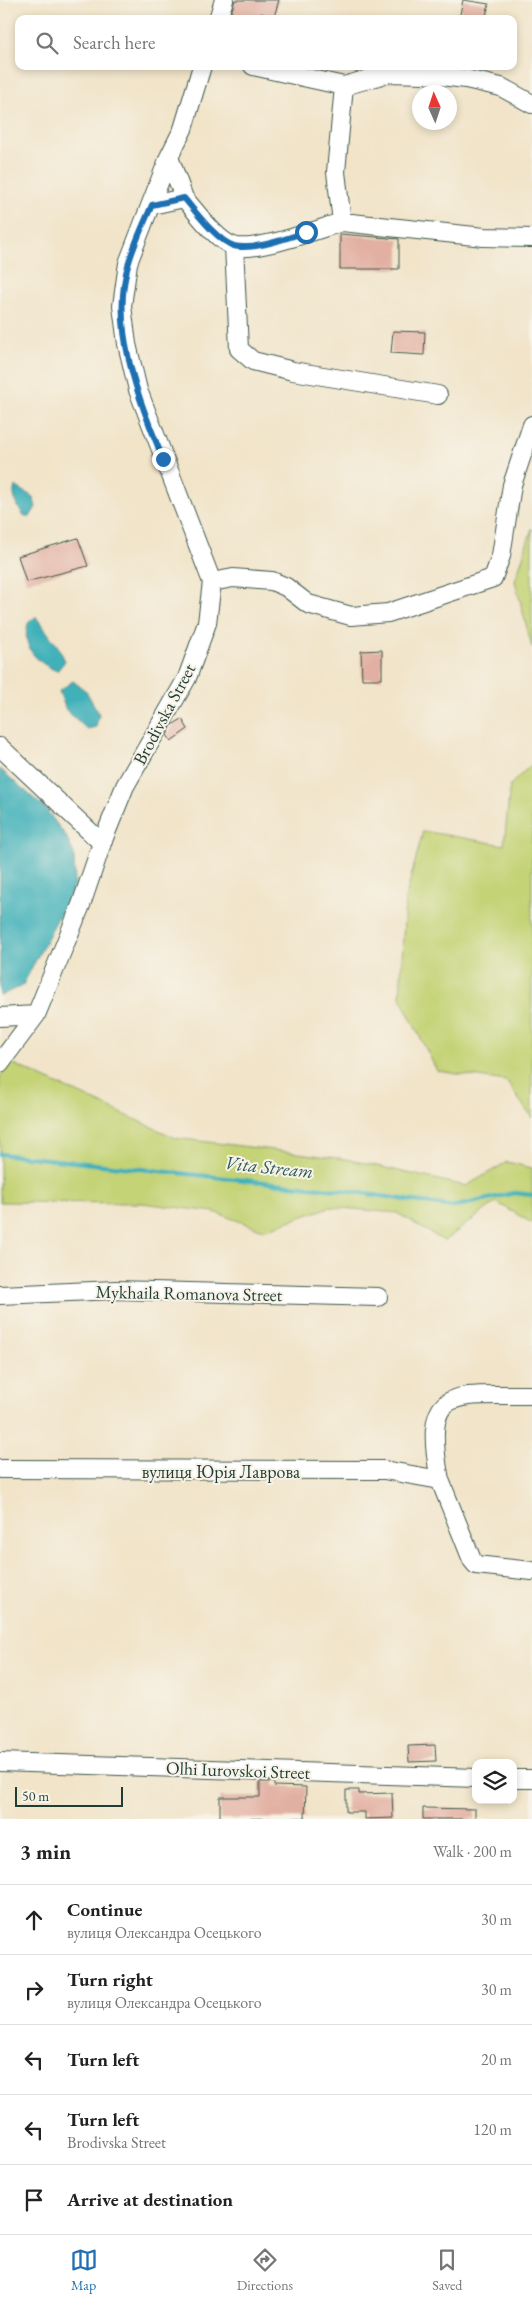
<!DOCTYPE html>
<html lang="en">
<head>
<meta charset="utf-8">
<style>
  :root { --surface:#fff; --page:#f6f6f6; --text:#222; --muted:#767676; --line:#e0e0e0; --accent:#1f6fb2 }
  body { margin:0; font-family:"EB Garamond",serif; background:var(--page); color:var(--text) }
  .controls { position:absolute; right:15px; bottom:15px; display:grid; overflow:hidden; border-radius:10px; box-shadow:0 2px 8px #0003 }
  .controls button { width:45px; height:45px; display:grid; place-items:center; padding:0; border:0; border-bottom:1px solid var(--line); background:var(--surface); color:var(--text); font:25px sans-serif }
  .compass { position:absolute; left:412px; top:85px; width:45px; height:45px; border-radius:50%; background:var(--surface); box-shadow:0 2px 8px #0003; rotate:357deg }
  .scale { position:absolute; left:15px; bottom:12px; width:108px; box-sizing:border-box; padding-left:5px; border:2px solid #1f3d34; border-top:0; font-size:14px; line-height:18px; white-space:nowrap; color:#1f3d34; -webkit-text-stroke:4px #f7f3e8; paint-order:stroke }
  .stop { position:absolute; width:15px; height:15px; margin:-11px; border:4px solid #1f6fb2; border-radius:50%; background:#fff }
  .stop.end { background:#1f6fb2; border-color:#fff; box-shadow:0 1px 5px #0008 }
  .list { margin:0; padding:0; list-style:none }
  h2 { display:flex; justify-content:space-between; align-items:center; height:65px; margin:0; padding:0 20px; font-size:21px }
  h2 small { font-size:16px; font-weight:400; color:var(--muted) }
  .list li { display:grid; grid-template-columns:32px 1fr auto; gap:15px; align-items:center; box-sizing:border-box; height:70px; padding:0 20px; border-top:1px solid var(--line) }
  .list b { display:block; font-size:19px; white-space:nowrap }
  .list p { margin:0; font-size:16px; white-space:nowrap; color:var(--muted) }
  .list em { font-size:16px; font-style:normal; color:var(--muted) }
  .icon { flex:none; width:28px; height:28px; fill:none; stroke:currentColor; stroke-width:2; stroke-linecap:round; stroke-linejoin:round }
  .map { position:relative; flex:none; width:532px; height:1819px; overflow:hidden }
  .search { position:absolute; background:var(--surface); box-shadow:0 2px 8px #0003; left:15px; right:15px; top:15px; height:55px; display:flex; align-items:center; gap:12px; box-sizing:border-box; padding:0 18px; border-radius:10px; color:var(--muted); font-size:19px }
  .sheet { height:415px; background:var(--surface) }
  nav { display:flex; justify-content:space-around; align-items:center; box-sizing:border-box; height:70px; border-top:1px solid var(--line); background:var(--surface); font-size:14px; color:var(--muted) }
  nav a { display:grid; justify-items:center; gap:2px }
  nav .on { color:var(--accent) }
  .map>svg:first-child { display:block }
  .green { fill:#c4d376; stroke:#728855 }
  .water { fill:#41b1b9; stroke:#307776 }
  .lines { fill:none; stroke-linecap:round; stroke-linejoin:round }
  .stream { stroke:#41b1b9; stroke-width:4.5 }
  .building { fill:#e2b0a2 }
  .minor-casing { stroke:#3e564a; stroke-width:20 }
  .minor { stroke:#fff; stroke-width:18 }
  .route { stroke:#1f6fb2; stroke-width:6 }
  .labels { text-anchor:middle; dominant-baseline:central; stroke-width:4; stroke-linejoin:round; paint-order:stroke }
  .street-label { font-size:18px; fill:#1f3d34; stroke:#f7f3e8 }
  .water-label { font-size:19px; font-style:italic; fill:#285a55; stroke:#f7f3e8 }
</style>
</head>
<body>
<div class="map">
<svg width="532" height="1819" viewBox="0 0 532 1819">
  <rect width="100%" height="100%" fill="#f7f3e8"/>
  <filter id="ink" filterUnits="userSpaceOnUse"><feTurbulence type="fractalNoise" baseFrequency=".02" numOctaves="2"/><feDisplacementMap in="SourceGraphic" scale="10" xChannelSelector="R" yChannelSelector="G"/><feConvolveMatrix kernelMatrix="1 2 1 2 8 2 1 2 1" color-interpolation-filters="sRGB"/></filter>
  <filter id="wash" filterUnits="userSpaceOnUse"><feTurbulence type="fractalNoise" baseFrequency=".0096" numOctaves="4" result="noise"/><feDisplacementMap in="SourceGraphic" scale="20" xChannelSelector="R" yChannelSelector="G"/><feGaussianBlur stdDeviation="1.12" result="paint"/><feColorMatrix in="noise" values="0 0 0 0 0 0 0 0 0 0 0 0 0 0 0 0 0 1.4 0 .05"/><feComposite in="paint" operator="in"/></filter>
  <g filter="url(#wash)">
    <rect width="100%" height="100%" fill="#f1e4c9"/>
    <path class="green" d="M 532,528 L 532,648 L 515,581 Z
      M 532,764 L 532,1118 L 506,1081 L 437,1071 L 400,997 L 405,900 L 423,831 L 504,845 L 510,785 Z
      M 9,1062 L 176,1138 L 346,1159 L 466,1186 L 507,1162 L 532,1168 L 532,1223 L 496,1202 L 444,1241 L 397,1213 L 330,1207 L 263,1230 L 214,1212 L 142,1203 L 0,1202 L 0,1077 Z"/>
    <path class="water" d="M 15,486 L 33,497 L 36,507 L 30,517 L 23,515 C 18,506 11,497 15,486 Z
      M 36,617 L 59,648 L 65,661 L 57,671 C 35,662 20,645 29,621 Z
      M 73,681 L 86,691 L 99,714 L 96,727 L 87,729 L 66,710 L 59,691 Z
      M 0,769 L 45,808 L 66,836 L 74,854 L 75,885 L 23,985 L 0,996 Z"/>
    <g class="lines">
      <path class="stream" d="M 0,1154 L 348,1191 L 453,1207 L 514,1193 L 532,1195"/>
    </g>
    <g id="blocks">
      <path class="building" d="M 235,0 L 279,0 L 274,17 L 261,13 L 259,19 L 229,19 Z
        M 463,0 L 489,4 L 485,19 L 459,19 Z
        M 340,234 L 399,239 L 399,269 L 340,269 Z
        M 393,331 L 425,332 L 424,355 L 391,353 Z
        M 78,538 L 88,566 L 26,582 L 18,556 Z
        M 382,650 L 382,679 L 362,679 L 361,651 Z
        M 182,719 L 188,729 L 171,741 L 167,735 L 172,725 Z
        M 435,1745 L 436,1761 L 409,1762 L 408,1746 Z
        M 260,1782 L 274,1782 L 274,1786 L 306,1787 L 305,1818 L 220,1819 L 220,1797 L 260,1797 Z
        M 346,1790 L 359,1790 L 359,1794 L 392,1793 L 393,1818 L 365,1819 L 365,1812 L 346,1812 Z
        M 423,1808 L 475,1809 L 475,1819 L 423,1819 Z"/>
    </g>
  </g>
  <g filter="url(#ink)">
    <use href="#blocks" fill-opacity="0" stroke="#3e564a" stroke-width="1"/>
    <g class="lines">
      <g class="minor-casing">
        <path id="minor" d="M 218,19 L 224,0
          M 344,86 L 389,73 L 424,74 L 466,79 L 501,87 L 532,104
          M 184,198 C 196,211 216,240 233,246 C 255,253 318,229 342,222 L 336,172 L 344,86 L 253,66
          M 152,205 L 184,198 L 169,157
          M 342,222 L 484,237 L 532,238
          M 234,246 L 239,349 L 253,361 L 293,371 L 438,395
          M 212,582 L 233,578 L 272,581 L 286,587 L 308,604 L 351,616 L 388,613 L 493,578 L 501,556 L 512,485 L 532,425
          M 0,747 L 102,843
          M 0,1017 L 36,1015
          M 0,1063 L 36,1015 L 81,905 L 102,843 L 125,786 L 187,678 L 207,623 L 212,582 L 138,390 L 127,344 L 122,306 L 128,263 L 169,157 L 183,129 L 202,66
          M 0,1295 L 116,1290 L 378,1297
          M 0,1469 L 384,1470 L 440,1480 L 472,1560 L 476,1565 L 532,1571
          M 440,1480 C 421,1383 453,1396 532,1395
          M 0,1762 L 476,1778
          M 513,1779 L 532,1779"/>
      </g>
      <use href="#minor" class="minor"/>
    </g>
  </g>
  <g class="lines" filter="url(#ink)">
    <path class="route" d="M 163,459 C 139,400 109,326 129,262 C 135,242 144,223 152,205 L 184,198 C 195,211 217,241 234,246 C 253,251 287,238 306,232"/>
  </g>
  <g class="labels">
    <g class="street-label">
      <text transform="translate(164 714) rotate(-62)">Brodivska Street</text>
      <text transform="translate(189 1293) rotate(1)">Mykhaila Romanova Street</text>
      <text x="221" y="1471">вулиця Юрія Лаврова</text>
      <text transform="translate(238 1770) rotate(2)">Olhi Iurovskoi Street</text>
    </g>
    <g class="water-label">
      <text transform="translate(269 1167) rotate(6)">Vita Stream</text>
    </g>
  </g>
</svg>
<div class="controls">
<button><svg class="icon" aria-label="layers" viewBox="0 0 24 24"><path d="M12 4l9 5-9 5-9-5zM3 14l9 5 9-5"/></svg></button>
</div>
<svg class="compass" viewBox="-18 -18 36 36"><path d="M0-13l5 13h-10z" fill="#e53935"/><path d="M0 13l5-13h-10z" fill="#767676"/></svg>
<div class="scale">50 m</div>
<div class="stop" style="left:306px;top:232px"></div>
<div class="stop end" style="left:163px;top:459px"></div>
<div class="search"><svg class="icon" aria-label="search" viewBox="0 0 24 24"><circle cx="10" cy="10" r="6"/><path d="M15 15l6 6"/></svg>Search here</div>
</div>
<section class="sheet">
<h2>3 min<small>Walk · 200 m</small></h2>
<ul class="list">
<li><svg class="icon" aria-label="ahead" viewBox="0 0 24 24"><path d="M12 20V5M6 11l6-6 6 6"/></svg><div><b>Continue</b><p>вулиця Олександра Осецького</p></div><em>30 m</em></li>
<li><svg class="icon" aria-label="right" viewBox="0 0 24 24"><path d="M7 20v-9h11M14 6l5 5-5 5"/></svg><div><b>Turn right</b><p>вулиця Олександра Осецького</p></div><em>30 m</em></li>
<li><svg class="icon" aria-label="left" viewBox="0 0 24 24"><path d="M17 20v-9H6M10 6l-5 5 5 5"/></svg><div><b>Turn left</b></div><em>20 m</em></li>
<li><svg class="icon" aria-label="left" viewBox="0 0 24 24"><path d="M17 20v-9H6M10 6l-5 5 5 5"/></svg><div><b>Turn left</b><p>Brodivska Street</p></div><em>120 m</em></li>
<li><svg class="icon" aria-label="arrive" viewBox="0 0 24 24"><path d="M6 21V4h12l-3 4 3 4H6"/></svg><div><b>Arrive at destination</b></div></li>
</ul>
</section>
<nav>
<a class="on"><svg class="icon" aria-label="map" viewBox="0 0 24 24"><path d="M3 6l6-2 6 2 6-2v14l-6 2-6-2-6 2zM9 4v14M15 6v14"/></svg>Map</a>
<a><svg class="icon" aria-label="directions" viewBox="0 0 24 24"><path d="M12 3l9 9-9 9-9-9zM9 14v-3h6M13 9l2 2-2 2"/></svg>Directions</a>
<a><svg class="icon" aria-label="saved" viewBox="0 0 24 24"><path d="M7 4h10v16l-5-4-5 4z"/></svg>Saved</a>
</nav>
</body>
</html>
